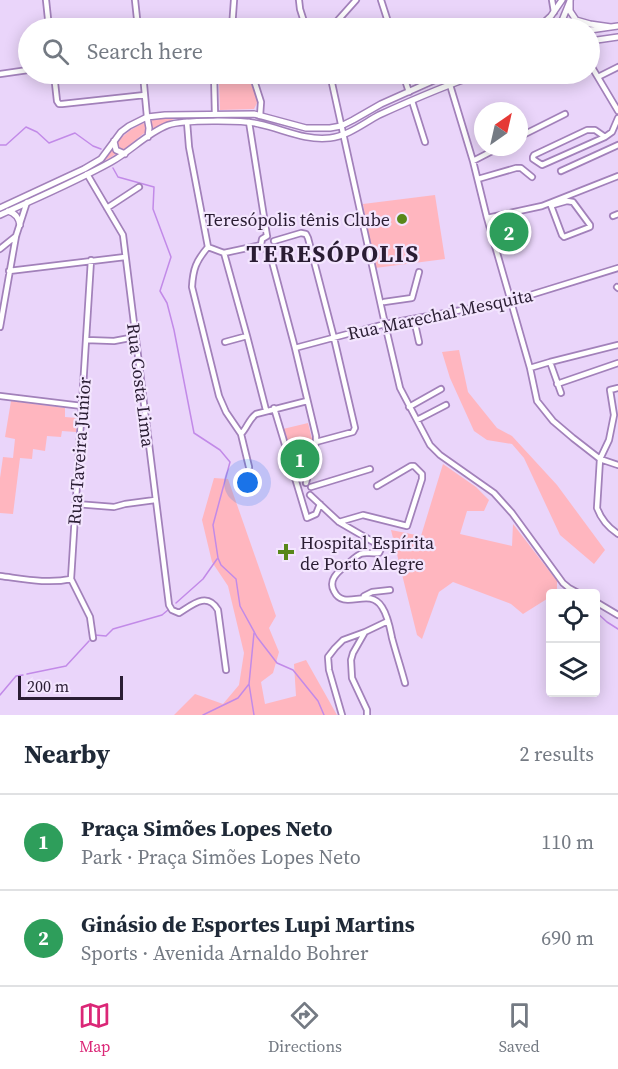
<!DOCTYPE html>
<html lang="en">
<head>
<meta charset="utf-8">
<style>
  :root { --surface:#fff; --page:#f6f6f7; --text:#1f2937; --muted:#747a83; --line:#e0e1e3; --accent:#db2777 }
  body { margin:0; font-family:"Source Serif 4",serif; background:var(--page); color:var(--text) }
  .controls { position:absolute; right:18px; bottom:18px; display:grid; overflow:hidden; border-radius:6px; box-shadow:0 3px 15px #0003 }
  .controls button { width:54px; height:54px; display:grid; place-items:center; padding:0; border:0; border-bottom:2px solid var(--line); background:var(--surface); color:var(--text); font:30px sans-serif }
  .compass { position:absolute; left:474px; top:102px; width:54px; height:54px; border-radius:50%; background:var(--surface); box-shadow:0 3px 15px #0003; rotate:34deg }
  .scale { position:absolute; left:18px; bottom:15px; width:105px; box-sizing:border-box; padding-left:6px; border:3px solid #2a1d33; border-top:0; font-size:16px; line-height:21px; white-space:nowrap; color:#2a1d33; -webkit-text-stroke:4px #f3e5fe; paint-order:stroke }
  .you { position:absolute; left:248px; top:483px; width:21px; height:21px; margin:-15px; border:4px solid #fff; border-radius:50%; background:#1a73e8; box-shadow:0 0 0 9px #1a73e833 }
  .badge { display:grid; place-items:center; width:39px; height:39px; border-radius:50%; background:var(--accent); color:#fff; font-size:20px; font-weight:700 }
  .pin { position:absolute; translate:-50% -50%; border:3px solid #fff; box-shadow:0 2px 6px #0006 }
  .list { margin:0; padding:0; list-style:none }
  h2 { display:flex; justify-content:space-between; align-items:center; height:78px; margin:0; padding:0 24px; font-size:26px }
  h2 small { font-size:20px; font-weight:400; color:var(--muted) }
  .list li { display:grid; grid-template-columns:39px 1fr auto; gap:18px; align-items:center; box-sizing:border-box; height:96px; padding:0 24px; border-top:2px solid var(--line) }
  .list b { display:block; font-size:22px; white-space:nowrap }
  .list p { margin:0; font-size:20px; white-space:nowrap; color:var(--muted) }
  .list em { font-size:20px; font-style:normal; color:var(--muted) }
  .icon { flex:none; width:33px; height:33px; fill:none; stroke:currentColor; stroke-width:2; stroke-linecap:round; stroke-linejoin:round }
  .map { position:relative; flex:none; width:618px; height:715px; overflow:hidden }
  .search { position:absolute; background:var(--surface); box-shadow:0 3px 15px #0003; left:18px; right:18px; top:18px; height:66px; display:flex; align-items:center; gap:15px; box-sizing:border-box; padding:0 21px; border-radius:33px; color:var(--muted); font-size:22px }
  .sheet { height:270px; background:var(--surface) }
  nav { display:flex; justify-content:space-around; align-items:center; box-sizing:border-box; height:84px; border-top:2px solid var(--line); background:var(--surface); font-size:16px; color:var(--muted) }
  nav a { display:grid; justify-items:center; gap:3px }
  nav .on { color:var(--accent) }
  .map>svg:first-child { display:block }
  .green { fill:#ffb6bf }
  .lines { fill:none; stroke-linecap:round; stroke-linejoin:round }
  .stream { stroke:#c28ae8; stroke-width:1.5 }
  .minor-casing { stroke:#a281ba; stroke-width:8 }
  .major-casing { stroke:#a281ba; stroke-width:8 }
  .minor { stroke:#fff; stroke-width:4.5 }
  .major { stroke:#fff; stroke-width:5 }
  .poi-dot { fill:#588719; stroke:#f3e5fe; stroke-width:2 }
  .labels { text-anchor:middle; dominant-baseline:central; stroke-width:4.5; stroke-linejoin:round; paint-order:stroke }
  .poi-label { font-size:18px; fill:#2a1d33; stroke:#f3e5fe; text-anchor:end }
  .street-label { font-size:18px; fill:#2a1d33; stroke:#f3e5fe }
  .district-label { font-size:24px; font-weight:bold; letter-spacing:1.5px; fill:#2a1d33; stroke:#f3e5fe }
</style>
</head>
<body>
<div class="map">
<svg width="618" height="715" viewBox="0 0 618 715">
  <rect width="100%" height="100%" fill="#ead5fa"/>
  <path class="green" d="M 247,74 L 258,101 L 254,109 L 220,110 L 219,82 Z
    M 157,119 L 174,119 L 143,134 L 126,148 L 101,163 C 120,139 126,127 157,119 Z
    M 435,195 L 445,259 L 375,268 L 363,204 Z
    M 518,221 L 524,245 L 501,251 L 500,245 L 502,244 L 500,238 L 498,238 L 494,227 Z
    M 459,350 L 468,392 L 497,428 L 512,436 L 557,485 L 605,550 L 594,564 L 560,535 L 524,458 L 512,444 L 487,440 L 474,431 L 450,378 L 442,352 Z
    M 11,401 L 65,408 L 65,417 L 77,418 L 76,432 L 62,431 L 61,437 L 47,436 L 45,451 L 33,449 L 32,459 L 20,458 L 13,514 L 0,513 L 0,478 L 3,457 L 13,458 L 15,439 L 5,437 Z
    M 308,423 L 312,439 L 304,479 L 298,480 L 283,429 Z
    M 443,464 L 476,487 L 489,500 L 484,511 L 467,511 L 460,534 L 512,546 L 513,524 L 557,581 L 557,593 L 550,594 L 550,597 L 523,614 L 511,604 L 453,582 L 439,592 L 422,639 L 417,635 L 391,530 L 421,536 Z
    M 214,478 L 228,479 L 276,616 L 269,628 L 279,652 L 273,673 L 261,682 L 265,704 L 296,696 L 294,664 L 306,660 L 337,715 L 174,715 L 195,694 L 223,704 L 239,685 L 244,653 L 228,586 L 212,562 L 202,520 Z"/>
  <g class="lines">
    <path class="stream" d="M 0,145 L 6,145 L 26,127 L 37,132 L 49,143 L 75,133 L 93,146 L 101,149
      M 113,168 L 118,177 L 154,187 L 153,209 L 171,257 L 160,291 L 167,303 L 174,330 L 194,433 L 220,450 L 230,462 L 213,525 L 218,558 L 221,565 L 236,579 L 240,606 L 257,637 L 277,663 L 293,670 L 318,701 L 324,715
      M 176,603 L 203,579 L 217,559
      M 596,612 L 607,622 L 618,629
      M 95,635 L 106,636 L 113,629 L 162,615 L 168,610
      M 27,674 L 66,666 L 89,641
      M 0,695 L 16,676 L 23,675
      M 203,715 L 238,698 L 249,684
      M 254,715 L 249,684 L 254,633"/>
    <g class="minor-casing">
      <path id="minor" d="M 46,0 L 49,28
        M 135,0 L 138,28
        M 299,0 L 300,9 L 306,28
        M 381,0 L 390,28
        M 552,0 L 554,12
        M 233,19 L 236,28
        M 232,28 L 234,0
        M 331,28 L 356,0
        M 590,64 L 618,111
        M 0,74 L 28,70
        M 54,74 L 57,101 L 59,104 L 62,104 L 145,95
        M 143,74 L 147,117
        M 214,74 L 215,114
        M 252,74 L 261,102 L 260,116
        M 330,74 L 385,324 L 400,388 L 430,445 L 440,455 L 494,493 L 512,513 L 563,583 L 569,588 L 580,594
        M 403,74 L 409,92
        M 445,75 L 450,85 L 473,161 L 487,218 L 530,368 L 537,401 L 553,421 L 573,438 L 600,459 L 618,465
        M 598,77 L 618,67
        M 215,78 L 230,74
        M 412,101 L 425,142
        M 187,122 L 189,147 L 208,247 C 196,261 193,269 192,287 L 219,396 L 226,412 L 241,434 L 249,467
        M 249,122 L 267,236
        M 519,137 L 565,114
        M 605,137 L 595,130 L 587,130 L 534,155 L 533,157 L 533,159 L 542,165 L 605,137 L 612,132 L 618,118
        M 473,161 L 500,147
        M 561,171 L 618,145
        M 87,174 L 123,235 L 169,605 L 172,610 L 179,613 C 192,605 207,591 218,610 L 226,670
        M 478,179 L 516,168 L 521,168 L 532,177
        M 550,203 L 562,235 L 564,237 L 590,227 L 590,225 L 573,202 L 567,201 L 553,205
        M 107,208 L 139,187
        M 613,216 L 618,214
        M 487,218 L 542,206 L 618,176
        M 267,236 L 262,239 L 261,245 L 266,250 L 269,250
        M 274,241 L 301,233 L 306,234 L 308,238 L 334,338 L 355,428 L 353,432 L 316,442
        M 208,247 L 224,253
        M 0,249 L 16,236
        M 269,250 L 295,348 L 316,436 L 316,442 L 306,483
        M 224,253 L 247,336 L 266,410
        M 224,253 L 261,245
        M 91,260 L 71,579 L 90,617 L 93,638
        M 9,271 L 125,257
        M 617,287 L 618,288
        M 384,302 L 412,298 L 419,272
        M 415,324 L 419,342
        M 0,327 L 16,236 L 27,202
        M 86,340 L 114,341 L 135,337
        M 225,342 L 247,336
        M 295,348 L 385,324 L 511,301 L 618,268
        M 550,362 L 561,393
        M 530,368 L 550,362 L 618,345
        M 557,384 L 618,363
        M 618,388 L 610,390 L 614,415 L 609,440 L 600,459 L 597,508 C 601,519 609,528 618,534
        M 0,396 L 82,406
        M 409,407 L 441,389
        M 274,408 L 307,518 L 316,514 L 320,504
        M 417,420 L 446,405
        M 241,434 C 247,428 249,419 256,414 L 307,401
        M 311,487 L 370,469
        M 310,495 L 339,522 L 382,547 L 379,553 C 363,554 364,549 350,562 C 341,570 327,578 334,591 C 344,612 369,586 382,607 C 388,616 390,628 392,638 C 396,653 401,668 405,683
        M 76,504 L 114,507 L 125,504 L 155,500
        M 339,522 L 363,515 L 407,526 L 422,479 L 422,474 L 414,466 L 411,466 L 377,486
        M 0,576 C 24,579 48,584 71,579
        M 364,596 L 372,592 L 390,590
        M 596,602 L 618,615
        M 342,715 L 329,670 L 328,657 L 335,648 L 343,640 L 365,632
        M 367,715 L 367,710 L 352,678 L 351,660 L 353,653 L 365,632 L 388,621"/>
    </g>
    <g class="major-casing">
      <path id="major" d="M 570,0 L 570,11 L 576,20 L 590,24 L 611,27
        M 538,28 L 551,16 L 562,0
        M 559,28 L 570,1
        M 590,30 L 618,26
        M 590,41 L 618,37
        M 147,117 L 149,128 L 148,137
        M 114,141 L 116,150 L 125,154
        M 0,208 L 84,169 L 101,159 L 121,132 L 129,126 L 147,117 L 165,115 L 254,114 L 306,128 L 330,128 L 341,126 L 353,120 L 381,104 L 448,74
        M 8,211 C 15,213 19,218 20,225
        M 0,215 C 37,198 75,182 111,162 C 131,151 147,133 168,125 C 182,120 244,120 259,124 C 283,129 305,141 330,138 C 348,136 364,123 379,115 C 412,100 446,85 480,74"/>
    </g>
    <use href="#minor" class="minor"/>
    <use href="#major" class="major"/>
  </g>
  <g class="poi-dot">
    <circle cx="402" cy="219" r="6"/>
    <path d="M283 543h6v6h6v6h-6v6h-6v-6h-6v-6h6z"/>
  </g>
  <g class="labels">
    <g class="poi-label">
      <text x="390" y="219">Teresópolis tênis Clube</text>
      <text x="300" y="542" text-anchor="start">Hospital Espírita<tspan x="300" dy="21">de Porto Alegre</tspan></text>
    </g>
    <g class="street-label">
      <text transform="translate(440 314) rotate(-12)">Rua Marechal Mesquita</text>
      <text transform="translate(141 385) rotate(83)">Rua Costa Lima</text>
      <text transform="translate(79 451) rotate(-86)">Rua Taveira Júnior</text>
    </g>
    <g class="district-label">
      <text x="333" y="253">TERESÓPOLIS</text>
    </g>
  </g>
</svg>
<div class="controls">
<button><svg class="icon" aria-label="locate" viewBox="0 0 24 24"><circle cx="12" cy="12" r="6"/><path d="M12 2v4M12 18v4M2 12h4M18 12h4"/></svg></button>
<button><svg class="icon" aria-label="layers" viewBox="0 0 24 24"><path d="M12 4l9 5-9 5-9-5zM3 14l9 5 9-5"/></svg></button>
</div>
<svg class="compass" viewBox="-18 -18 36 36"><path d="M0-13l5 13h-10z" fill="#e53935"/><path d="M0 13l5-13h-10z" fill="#747a83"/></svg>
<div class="scale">200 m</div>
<div class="you"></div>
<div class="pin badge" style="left:300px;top:459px;background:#2e9e5b">1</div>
<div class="pin badge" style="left:509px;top:232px;background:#2e9e5b">2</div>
<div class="search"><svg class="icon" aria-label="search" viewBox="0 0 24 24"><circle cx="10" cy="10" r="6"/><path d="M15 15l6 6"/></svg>Search here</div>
</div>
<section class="sheet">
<h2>Nearby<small>2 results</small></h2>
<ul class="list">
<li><span class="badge" style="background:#2e9e5b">1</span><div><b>Praça Simões Lopes Neto</b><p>Park · Praça Simões Lopes Neto</p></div><em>110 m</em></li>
<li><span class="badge" style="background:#2e9e5b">2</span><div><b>Ginásio de Esportes Lupi Martins</b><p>Sports · Avenida Arnaldo Bohrer</p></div><em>690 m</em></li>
</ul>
</section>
<nav>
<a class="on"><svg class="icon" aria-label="map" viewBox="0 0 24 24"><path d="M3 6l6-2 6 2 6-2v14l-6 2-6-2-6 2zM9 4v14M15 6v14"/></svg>Map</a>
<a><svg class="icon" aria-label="directions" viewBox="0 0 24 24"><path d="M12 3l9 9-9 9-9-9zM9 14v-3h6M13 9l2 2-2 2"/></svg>Directions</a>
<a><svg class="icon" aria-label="saved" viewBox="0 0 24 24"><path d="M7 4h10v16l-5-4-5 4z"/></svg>Saved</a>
</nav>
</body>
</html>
